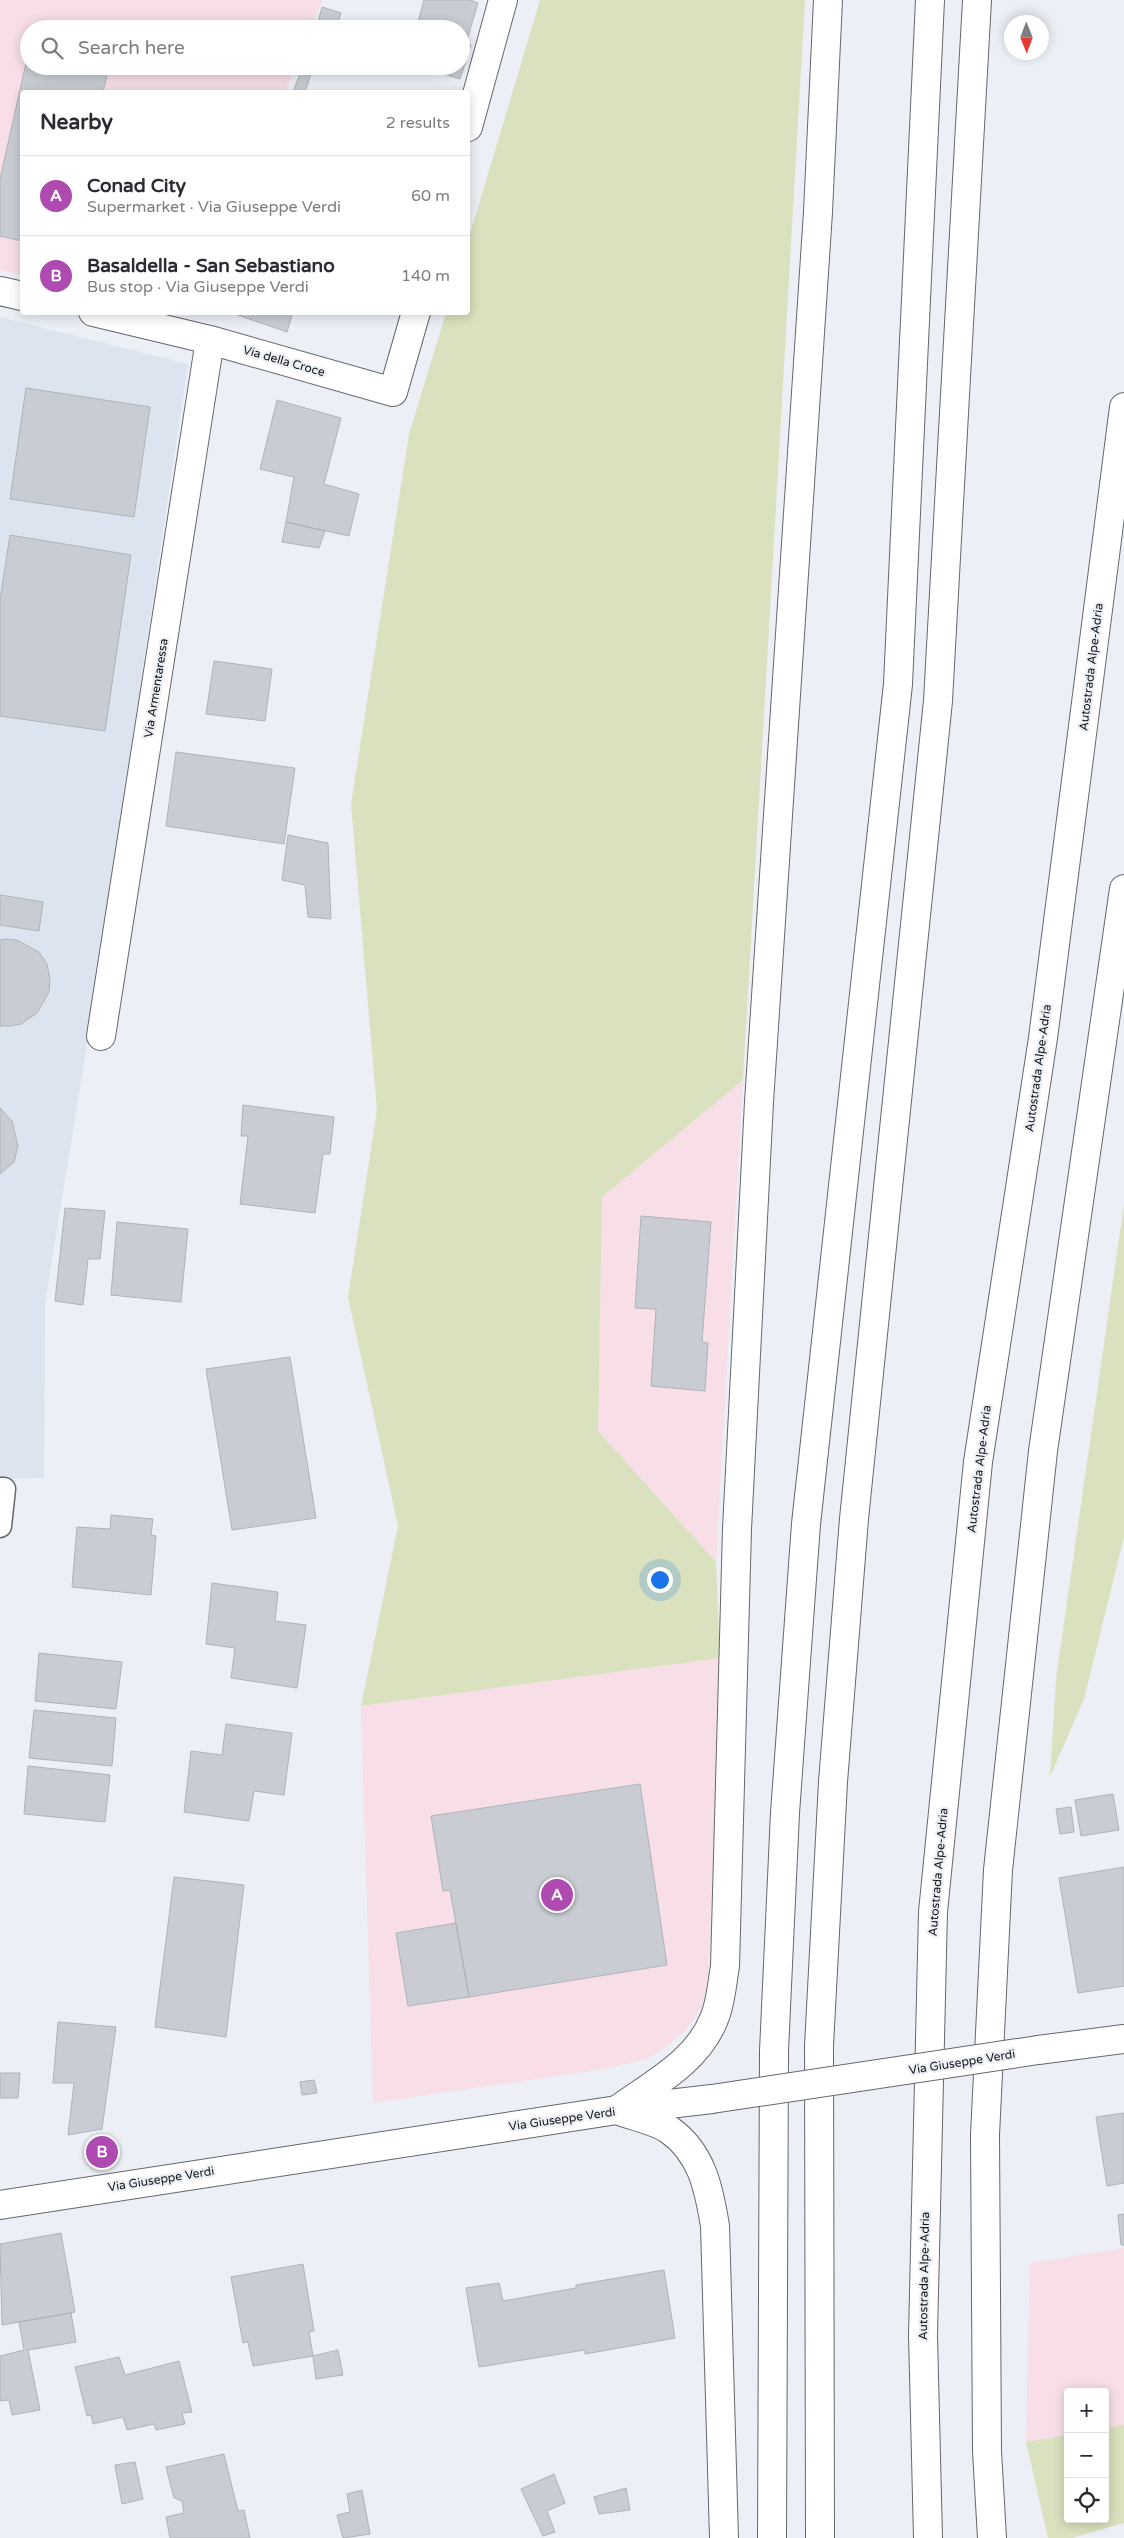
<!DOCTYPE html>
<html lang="en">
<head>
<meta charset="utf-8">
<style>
  :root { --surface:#fff; --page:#f2f2f3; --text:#2b2b33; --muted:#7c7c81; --line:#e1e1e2; --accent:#ae4ab0 }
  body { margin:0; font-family:"Varela Round",sans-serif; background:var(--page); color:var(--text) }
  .controls { position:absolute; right:15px; bottom:15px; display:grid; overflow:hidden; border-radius:5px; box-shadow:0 2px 12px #0003 }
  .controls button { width:45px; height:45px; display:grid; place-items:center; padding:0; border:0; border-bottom:1px solid var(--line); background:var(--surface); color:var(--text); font:25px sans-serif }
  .compass { position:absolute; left:1004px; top:15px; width:45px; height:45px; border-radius:50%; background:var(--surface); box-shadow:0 2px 12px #0003; rotate:179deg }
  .you { position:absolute; left:659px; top:1579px; width:18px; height:18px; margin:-12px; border:4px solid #fff; border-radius:50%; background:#1a73e8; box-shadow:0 0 0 8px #1a73e833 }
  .badge { display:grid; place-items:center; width:32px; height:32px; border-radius:50%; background:var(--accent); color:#fff; font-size:16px; font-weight:700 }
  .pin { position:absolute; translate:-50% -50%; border:2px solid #fff; box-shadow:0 1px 5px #0006 }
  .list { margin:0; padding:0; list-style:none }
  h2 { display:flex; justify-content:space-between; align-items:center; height:65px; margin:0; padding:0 20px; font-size:21px }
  h2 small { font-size:16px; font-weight:400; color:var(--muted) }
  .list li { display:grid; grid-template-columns:32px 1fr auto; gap:15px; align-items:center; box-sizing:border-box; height:80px; padding:0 20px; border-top:1px solid var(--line) }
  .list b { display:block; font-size:19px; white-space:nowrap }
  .list p { margin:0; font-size:16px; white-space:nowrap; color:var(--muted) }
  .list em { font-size:16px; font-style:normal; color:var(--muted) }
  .icon { flex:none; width:28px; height:28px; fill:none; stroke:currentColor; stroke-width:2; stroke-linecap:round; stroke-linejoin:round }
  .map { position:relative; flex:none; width:1124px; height:2538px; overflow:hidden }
  .search { position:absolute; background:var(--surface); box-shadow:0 2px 12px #0003; left:20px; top:20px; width:450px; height:55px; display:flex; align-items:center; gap:12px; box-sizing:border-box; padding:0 18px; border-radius:28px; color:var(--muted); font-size:19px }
  .panel { position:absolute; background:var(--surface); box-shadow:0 2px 12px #0003; left:20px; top:90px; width:450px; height:225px; border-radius:5px }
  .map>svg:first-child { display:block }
  .commercial { fill:#f7dee7 }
  .built { fill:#dce4f0 }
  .green { fill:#dae1be }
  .building { fill:#c9cdd3; stroke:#afb3b8 }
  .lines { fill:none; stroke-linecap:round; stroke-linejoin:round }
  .lane-casing { stroke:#64676c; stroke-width:25 }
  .street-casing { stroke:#64676c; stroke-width:30 }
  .secondary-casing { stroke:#64676c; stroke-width:30 }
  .highway-casing { stroke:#64676c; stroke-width:30 }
  .lane { stroke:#fff; stroke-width:22 }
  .street { stroke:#fff; stroke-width:28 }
  .secondary { stroke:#fff; stroke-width:28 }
  .highway { stroke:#fff; stroke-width:28 }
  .secondary-bridge-casing { stroke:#64676c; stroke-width:30; stroke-linecap:butt }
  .secondary-bridge { stroke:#fff; stroke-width:28 }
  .labels { text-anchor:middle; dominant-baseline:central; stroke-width:4.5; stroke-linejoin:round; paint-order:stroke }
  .street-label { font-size:12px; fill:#121416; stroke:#ecf0f6 }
</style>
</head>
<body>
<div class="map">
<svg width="1124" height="2538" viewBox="0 0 1124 2538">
  <rect width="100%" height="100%" fill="#ecf0f6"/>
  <path class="commercial" d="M 0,0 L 322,0 L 311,29 L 29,29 L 29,66 L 296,66 L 285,92 L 22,92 L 22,275 L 0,270 Z
    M 743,1080 L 716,1562 L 598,1431 L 602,1197 Z
    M 720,1658 L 709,1963 L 706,1990 L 701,2008 L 685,2031 L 665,2048 L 646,2059 L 604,2069 L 373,2103 L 361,1706 Z
    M 1124,2248 L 1124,2425 L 1105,2428 L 1105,2392 L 1068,2392 L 1068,2435 L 1026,2442 L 1030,2263 Z"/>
  <path class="built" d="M 0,317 L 188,364 L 82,1076 L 45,1303 L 44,1478 L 0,1479 Z"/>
  <path class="green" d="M 540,0 L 805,0 L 743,1080 L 602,1197 L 598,1431 L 716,1562 L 720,1658 L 361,1706 L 398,1526 L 348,1297 L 377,1110 L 351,804 L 409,434 L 446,313 L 468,312 L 468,241 Z
    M 1124,1204 L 1124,1537 L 1084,1699 L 1050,1777 L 1056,1679 Z
    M 1124,2425 L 1124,2523 L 1072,2538 L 1048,2538 L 1026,2442 L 1068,2435 L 1068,2519 L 1105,2519 L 1105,2428 Z"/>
  <path class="building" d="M 424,0 L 470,0 L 478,3 L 466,43 L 471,45 L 460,79 L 419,66 L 461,66 L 461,29 L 416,29 Z
    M 322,7 L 341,13 L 336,29 L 316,29 Z
    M 29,50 L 29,66 L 109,66 L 103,92 L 22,92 L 22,241 L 0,236 L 0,179 Z
    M 301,71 L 311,74 L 305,92 L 293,92 Z
    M 229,312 L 293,312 L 287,332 Z
    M 26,388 L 150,407 L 134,517 L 10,499 Z
    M 277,400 L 341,418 L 324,484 L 359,494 L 349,536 L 286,522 L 294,477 L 260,469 Z
    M 286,522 L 325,531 L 319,548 L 282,542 Z
    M 10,535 L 131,555 L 105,731 L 0,716 L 0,600 Z
    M 214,661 L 272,669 L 265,721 L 206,714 Z
    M 176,752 L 295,768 L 284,844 L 166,826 Z
    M 288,835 L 328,843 L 331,919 L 308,917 L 305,885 L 282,880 Z
    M 0,895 L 43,902 L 39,931 L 0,925 Z
    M 6,939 L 17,940 L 39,952 L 47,964 L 50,980 L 49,992 L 37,1013 L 21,1024 L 10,1026 L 0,1026 L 0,940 Z
    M 243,1105 L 334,1117 L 330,1154 L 323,1154 L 315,1213 L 240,1204 L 248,1136 L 241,1136 Z
    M 0,1108 L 12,1121 L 18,1146 L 14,1162 L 0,1174 Z
    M 65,1208 L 105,1211 L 100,1259 L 88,1259 L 83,1305 L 55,1301 Z
    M 641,1216 L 711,1222 L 702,1342 L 708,1343 L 705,1391 L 651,1386 L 656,1309 L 635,1308 Z
    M 117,1222 L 188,1229 L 181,1302 L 111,1295 Z
    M 290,1357 L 316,1518 L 232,1530 L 206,1369 Z
    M 111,1515 L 153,1519 L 151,1535 L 156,1536 L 151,1595 L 72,1587 L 77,1527 L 110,1529 Z
    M 212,1583 L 278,1592 L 275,1621 L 306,1625 L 297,1688 L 231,1678 L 235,1648 L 206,1644 Z
    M 39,1653 L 122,1662 L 116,1709 L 35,1701 Z
    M 34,1710 L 116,1718 L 112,1766 L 29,1758 Z
    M 226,1724 L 292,1733 L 284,1795 L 254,1791 L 249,1821 L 184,1812 L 191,1751 L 222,1755 Z
    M 28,1766 L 110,1775 L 105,1822 L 24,1814 Z
    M 640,1784 L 667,1965 L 469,1997 L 450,1890 L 443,1891 L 431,1816 Z
    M 1113,1794 L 1119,1830 L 1081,1836 L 1075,1800 Z
    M 1071,1807 L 1074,1832 L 1060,1834 L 1056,1809 Z
    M 1124,1867 L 1124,1986 L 1078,1993 L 1059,1878 Z
    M 174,1877 L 244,1885 L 226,2037 L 155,2027 Z
    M 456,1923 L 469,1997 L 408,2006 L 396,1933 Z
    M 58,2022 L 116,2027 L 102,2129 L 68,2135 L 74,2083 L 53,2083 Z
    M 0,2073 L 20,2073 L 18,2098 L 0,2098 Z
    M 314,2080 L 317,2093 L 302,2095 L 300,2082 Z
    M 1124,2113 L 1124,2183 L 1107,2186 L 1096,2117 Z
    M 1124,2214 L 1124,2245 L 1121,2245 L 1118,2215 Z
    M 61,2233 L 75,2312 L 2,2325 L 0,2244 Z
    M 303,2264 L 314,2331 L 309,2332 L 313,2356 L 253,2366 L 248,2342 L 243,2343 L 231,2277 Z
    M 664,2270 L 675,2338 L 585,2354 L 585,2350 L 479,2367 L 466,2288 L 499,2283 L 503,2301 L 576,2288 L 576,2285 Z
    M 71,2313 L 76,2342 L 28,2350 L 40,2410 L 12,2415 L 9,2400 L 0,2401 L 0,2356 L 24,2350 L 19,2322 Z
    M 338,2350 L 343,2375 L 316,2379 L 313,2356 Z
    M 119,2357 L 125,2375 L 179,2361 L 192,2412 L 182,2413 L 185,2424 L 156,2430 L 154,2424 L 127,2430 L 123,2417 L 93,2424 L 91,2415 L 87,2416 L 75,2367 Z
    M 224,2454 L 238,2511 L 244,2510 L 250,2538 L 170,2538 L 166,2517 L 184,2513 L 182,2501 L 174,2498 L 166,2467 Z
    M 135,2462 L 143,2499 L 122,2504 L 115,2465 Z
    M 554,2474 L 565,2503 L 547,2511 L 555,2532 L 543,2536 L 521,2489 Z
    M 626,2488 L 630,2510 L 599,2514 L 594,2497 Z
    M 362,2490 L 370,2534 L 343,2538 L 337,2515 L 350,2512 L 347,2494 Z"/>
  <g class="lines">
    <g class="lane-casing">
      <path id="lane" d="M 0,1489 L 4,1489 L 0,1526"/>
    </g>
    <g class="street-casing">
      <path id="street" d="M 468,127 L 503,0
        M 0,291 L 22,296
        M 93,312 L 210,340 L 393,392 L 416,312
        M 101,1036 L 210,340"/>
    </g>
    <g class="secondary-casing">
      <path id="secondary" d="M 1038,2050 L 1124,2039
        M 0,2205 L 617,2110 L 712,2099"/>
    </g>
    <g class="highway-casing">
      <path id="highway" d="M 617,2110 C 653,2084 697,2062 714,2019 C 721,2003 722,1983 725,1966 L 737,1529 L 759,1102 L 818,212 L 828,0
        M 617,2110 C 632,2116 654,2120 668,2129 C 702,2152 709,2189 715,2226 L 724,2538
        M 772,2538 L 774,2051 L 785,1813 L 806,1524 L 898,684 L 930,0
        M 820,2538 L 819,2046 L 833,1782 L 854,1519 L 938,701 L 977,0
        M 928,2538 L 923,2335 L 933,1912 L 978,1462 L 1043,1038 L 1124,407
        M 992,2538 L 987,2451 L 985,2135 L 998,1870 L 1043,1451 L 1124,889"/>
    </g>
    <use href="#lane" class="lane"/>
    <use href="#street" class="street"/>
    <use href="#secondary" class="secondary"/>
    <use href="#highway" class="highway"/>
    <g class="secondary-bridge-casing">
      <path id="secondary-bridge" d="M 712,2099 L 1038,2050"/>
    </g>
    <use href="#secondary-bridge" class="secondary-bridge"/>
  </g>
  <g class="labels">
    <g class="street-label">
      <text transform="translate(284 361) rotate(16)">Via della Croce</text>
      <text transform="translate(1091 667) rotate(-83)">Autostrada Alpe-Adria</text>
      <text transform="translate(156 688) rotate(-81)">Via Armentaressa</text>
      <text transform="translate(1038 1068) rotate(-82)">Autostrada Alpe-Adria</text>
      <text transform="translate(979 1469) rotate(-83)">Autostrada Alpe-Adria</text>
      <text transform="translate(938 1872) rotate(-85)">Autostrada Alpe-Adria</text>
      <text transform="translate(962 2062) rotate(-9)">Via Giuseppe Verdi</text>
      <text transform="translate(562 2119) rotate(-8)">Via Giuseppe Verdi</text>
      <text transform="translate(161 2179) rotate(-9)">Via Giuseppe Verdi</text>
      <text transform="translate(924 2276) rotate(-89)">Autostrada Alpe-Adria</text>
    </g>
  </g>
</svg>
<div class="controls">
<button>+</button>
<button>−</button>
<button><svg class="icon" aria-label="locate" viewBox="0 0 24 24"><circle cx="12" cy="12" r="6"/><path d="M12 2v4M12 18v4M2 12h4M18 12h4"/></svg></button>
</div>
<svg class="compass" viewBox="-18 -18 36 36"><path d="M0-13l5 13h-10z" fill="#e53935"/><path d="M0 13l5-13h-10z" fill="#7c7c81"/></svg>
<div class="you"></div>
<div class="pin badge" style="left:557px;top:1895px">A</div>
<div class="pin badge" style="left:102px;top:2152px">B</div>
<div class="search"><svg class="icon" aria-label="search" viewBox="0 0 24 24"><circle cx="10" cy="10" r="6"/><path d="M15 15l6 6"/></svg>Search here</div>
<section class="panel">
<h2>Nearby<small>2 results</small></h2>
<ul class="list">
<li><span class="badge">A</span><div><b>Conad City</b><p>Supermarket · Via Giuseppe Verdi</p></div><em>60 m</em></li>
<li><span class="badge">B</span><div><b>Basaldella - San Sebastiano</b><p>Bus stop · Via Giuseppe Verdi</p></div><em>140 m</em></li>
</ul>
</section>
</div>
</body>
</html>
